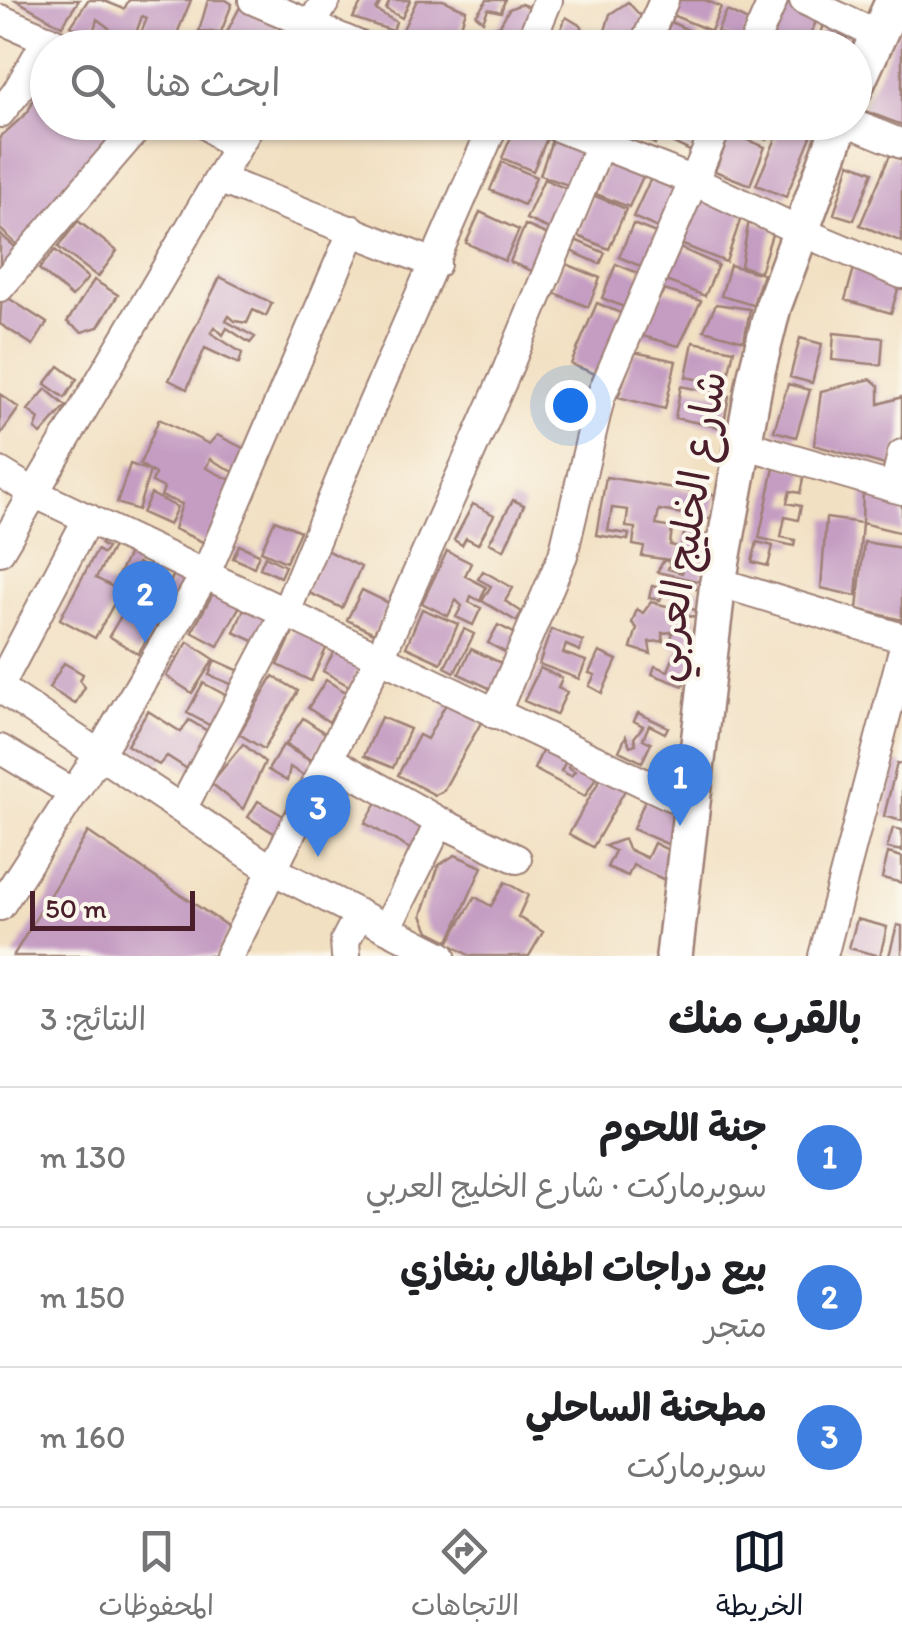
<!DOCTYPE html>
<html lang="ar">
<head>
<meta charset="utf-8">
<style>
  :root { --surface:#fff; --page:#f6f6f6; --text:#202124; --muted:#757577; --line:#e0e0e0; --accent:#111827 }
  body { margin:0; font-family:Itim,"Playpen Sans Arabic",sans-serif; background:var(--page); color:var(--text); direction:rtl }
  .scale { position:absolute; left:30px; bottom:25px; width:165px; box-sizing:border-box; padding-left:10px; border:5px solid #4a1f2b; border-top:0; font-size:28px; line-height:35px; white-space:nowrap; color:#4a1f2b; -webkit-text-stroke:8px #fbf7ec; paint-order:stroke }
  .you { position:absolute; left:570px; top:405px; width:35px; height:35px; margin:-25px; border:8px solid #fff; border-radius:50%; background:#1a73e8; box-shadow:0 0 0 15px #1a73e833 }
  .badge { display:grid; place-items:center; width:65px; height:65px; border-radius:50%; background:var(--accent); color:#fff; font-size:32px; font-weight:700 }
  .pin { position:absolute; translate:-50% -82px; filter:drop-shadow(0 2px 5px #0008) }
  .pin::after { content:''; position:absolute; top:52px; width:35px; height:30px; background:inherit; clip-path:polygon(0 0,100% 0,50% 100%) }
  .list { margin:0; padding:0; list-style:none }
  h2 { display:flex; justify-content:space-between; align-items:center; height:130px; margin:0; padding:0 40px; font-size:42px }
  h2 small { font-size:32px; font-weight:400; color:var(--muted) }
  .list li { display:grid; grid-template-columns:65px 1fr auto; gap:30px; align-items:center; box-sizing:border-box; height:140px; padding:0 40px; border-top:2px solid var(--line) }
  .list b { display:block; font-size:38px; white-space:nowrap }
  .list p { margin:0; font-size:32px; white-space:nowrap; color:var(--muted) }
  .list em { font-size:32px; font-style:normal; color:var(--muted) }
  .icon { flex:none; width:55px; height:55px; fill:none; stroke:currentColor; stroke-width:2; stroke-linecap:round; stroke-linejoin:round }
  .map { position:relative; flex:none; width:902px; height:956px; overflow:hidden; direction:ltr }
  .search { position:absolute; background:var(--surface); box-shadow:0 2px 8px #0004; left:30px; right:30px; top:30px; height:110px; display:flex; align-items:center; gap:25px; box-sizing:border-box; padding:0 35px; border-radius:55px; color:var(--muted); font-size:38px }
  .sheet { height:550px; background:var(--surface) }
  nav { display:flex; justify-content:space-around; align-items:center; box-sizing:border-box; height:140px; border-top:2px solid var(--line); background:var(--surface); font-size:28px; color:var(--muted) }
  nav a { display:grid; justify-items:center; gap:5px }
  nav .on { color:var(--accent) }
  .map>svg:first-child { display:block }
  .building { fill:#c59dc3 }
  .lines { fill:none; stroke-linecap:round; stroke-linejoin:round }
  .minor-casing { stroke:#9e8076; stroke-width:32 }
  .major-casing { stroke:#9e8076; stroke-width:40 }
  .minor { stroke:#fff; stroke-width:28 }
  .major { stroke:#fff; stroke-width:35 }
  .labels { text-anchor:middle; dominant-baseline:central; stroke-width:8; stroke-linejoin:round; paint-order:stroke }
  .street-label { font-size:42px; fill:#4a1f2b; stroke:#fbf7ec }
</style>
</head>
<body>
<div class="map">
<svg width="902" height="956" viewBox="0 0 902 956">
  <rect width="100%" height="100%" fill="#fbf7ec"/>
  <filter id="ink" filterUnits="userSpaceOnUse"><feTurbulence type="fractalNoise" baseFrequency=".01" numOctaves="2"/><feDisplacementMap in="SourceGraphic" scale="20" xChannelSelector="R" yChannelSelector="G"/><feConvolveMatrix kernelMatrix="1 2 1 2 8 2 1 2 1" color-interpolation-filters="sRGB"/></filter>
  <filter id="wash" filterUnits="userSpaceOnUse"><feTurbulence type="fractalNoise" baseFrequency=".0048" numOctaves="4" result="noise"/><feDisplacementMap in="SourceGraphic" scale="40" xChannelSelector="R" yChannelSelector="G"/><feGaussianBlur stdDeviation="2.25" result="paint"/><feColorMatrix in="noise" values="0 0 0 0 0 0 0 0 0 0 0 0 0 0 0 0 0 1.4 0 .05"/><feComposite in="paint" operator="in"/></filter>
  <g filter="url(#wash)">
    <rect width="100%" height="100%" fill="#f2e0c2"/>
    <g id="blocks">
      <path class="building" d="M 16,0 L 79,0 L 62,26 Z
        M 88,0 L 102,0 L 124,9 L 129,0 L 191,0 L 171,48 L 135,48 L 147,18 L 142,16 L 131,48 L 106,40 L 109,28 L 97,19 L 92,37 L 71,26 Z
        M 208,0 L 226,0 L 232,4 L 221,32 L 199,31 Z
        M 363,0 L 382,0 L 376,10 L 396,22 L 393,31 L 353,18 Z
        M 390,0 L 410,0 L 402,18 L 386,9 Z
        M 417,0 L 443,0 L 466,10 L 454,48 L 394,48 Z
        M 487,0 L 505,0 L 501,12 L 488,9 L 483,21 L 476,15 Z
        M 678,0 L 705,0 L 721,7 L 711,31 L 672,15 Z
        M 784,0 L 818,17 L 804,48 L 786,48 L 768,40 Z
        M 628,2 L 646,22 L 633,43 L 605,31 L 610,14 Z
        M 521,4 L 534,9 L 518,48 L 462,48 L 465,36 L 473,38 L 500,25 L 509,9 Z
        M 241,5 L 280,27 L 269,48 L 220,45 Z
        M 727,11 L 750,22 L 741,43 L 717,32 Z
        M 566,17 L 581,26 L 594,48 L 553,48 Z
        M 902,21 L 902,125 L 862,110 Z
        M 671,22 L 699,35 L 693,48 L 677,48 L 662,40 Z
        M 824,25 L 848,35 L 844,48 L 815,48 Z
        M 182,34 L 209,43 L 208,48 L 175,48 Z
        M 48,64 L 48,122 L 134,122 L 25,252 L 0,229 L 0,137 L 28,112 Z
        M 624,122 L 664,122 L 655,144 L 621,129 Z
        M 672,122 L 704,125 L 692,152 L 665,139 Z
        M 734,122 L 773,122 L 767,140 L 732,127 Z
        M 783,122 L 817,122 L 786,197 L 756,185 Z
        M 517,123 L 548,136 L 533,171 L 502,158 Z
        M 730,133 L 765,147 L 750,185 L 715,171 Z
        M 552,140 L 585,153 L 573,187 L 540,175 Z
        M 890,155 L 902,160 L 902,242 L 860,225 Z
        M 609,158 L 645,172 L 629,207 L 596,194 Z
        M 502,162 L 536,177 L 524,205 L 490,190 Z
        M 850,163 L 873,172 L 854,220 L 834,214 Z
        M 652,176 L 681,189 L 662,230 L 633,217 Z
        M 544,179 L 571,191 L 554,231 L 526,219 Z
        M 700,193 L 743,212 L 726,262 L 678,243 Z
        M 593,195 L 626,209 L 609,249 L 578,236 Z
        M 480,212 L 519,230 L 505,261 L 466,243 Z
        M 749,220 L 774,228 L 760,272 L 741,266 Z
        M 78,221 L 117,251 L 98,277 L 58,247 Z
        M 633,224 L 661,235 L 647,269 L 619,257 Z
        M 525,225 L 555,238 L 539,274 L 510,262 Z
        M 0,234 L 21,252 L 0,276 Z
        M 575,240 L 605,253 L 600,264 L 571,251 Z
        M 676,246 L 718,265 L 705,296 L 663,280 Z
        M 55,250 L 88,278 L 72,297 L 39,269 Z
        M 564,263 L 600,278 L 588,307 L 552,292 Z
        M 616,264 L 645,276 L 631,310 L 602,298 Z
        M 730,265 L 763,274 L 753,305 L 721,296 Z
        M 854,268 L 900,282 L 891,313 L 845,300 Z
        M 220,277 L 272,303 L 266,316 L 253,310 L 247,323 L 235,321 L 229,316 L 226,321 L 255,337 L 250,343 L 227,328 L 223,335 L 215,327 L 211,333 L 242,353 L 239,364 L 205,348 L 187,389 L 169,380 Z
        M 94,280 L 118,295 L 98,327 L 82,332 L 67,322 Z
        M 664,290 L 701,301 L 679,346 L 639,335 Z
        M 2,294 L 47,323 L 33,345 L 0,324 Z
        M 597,303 L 625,315 L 600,376 L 571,364 Z
        M 716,304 L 750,309 L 744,341 L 704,330 Z
        M 834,333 L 883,338 L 881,365 L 832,360 Z
        M 800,338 L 822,344 L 812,383 L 790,377 Z
        M 693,342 L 734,350 L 726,385 L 686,377 Z
        M 634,352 L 676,361 L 665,409 L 618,397 Z
        M 59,366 L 77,379 L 65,398 L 45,384 Z
        M 871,379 L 879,386 L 879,404 L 902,397 L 902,435 L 892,467 L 814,445 L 821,391 Z
        M 788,384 L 810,390 L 796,437 L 774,431 Z
        M 681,386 L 729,396 L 723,428 L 675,418 Z
        M 46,389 L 66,406 L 41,434 L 35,429 L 39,419 L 28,410 Z
        M 0,394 L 19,408 L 0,435 Z
        M 159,419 L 209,444 L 217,435 L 255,454 L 243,477 L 210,459 L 206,468 L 241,485 L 214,547 L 174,529 L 182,504 L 161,496 L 164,488 L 152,482 L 155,474 L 140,464 Z
        M 775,463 L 805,470 L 800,493 L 790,491 L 787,503 L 801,506 L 798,520 L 785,517 L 781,537 L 795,540 L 794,546 L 759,538 Z
        M 130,464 L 150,471 L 138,510 L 117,503 Z
        M 606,477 L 716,495 L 712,519 L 659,510 L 656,525 L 672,528 L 670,545 L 679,547 L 677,561 L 642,556 L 644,547 L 633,545 L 635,528 L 626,527 L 628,510 L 612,508 L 608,531 L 629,534 L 628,540 L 596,535 Z
        M 863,486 L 902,495 L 902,533 L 862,523 Z
        M 151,494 L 177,507 L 169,525 L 142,513 Z
        M 513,500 L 524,505 L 504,550 L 489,543 Z
        M 473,504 L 494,515 L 478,544 L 466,538 L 462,545 L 454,540 Z
        M 826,518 L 862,523 L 856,596 L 821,588 Z
        M 275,520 L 300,531 L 286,562 L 261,551 Z
        M 685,530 L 712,536 L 701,582 L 657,572 L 664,560 L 670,562 L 668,569 L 682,573 L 685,562 L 678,561 Z
        M 109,537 L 116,541 L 96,578 L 126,594 L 121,603 L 116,600 L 95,638 L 60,619 L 97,550 L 103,554 L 107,548 L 100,544 Z
        M 757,542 L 773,546 L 768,566 L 752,562 Z
        M 864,542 L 902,548 L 902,620 L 857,609 Z
        M 239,545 L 259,554 L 254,567 L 233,558 Z
        M 131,549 L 152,559 L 147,568 L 138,563 L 125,589 L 114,584 Z
        M 324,549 L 361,567 L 342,608 L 305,591 Z
        M 447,551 L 471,563 L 465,576 L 486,587 L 480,601 L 471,596 L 469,602 L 481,608 L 473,625 L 456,617 L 462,606 L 456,600 L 448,616 L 422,603 Z
        M 265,556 L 285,566 L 280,577 L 260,568 Z
        M 177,568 L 192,576 L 170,620 L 134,602 L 143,584 L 164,595 Z
        M 483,571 L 513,588 L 505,601 L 522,612 L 516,621 L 482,601 L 491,586 L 478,579 Z
        M 677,585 L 701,590 L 696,610 L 673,605 L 675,597 L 663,594 L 660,600 L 649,598 L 652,586 L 676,591 Z
        M 217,586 L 243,600 L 218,646 L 192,632 Z
        M 362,590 L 389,603 L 374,633 L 347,620 Z
        M 651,602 L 674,608 L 671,618 L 697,616 L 688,650 L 669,645 L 673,632 L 662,633 L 663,641 L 649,642 L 651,654 L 631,648 L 637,628 L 632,623 L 637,609 L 643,613 Z
        M 128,604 L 138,611 L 134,617 L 143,623 L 151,617 L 168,627 L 157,645 L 147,639 L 138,654 L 109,636 Z
        M 246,604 L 272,616 L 260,644 L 234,632 Z
        M 422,609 L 458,624 L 441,663 L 406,647 Z
        M 297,624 L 330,640 L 311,681 L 278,665 Z
        M 498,625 L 522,637 L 512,656 L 488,643 Z
        M 464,629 L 474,634 L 455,672 L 445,667 Z
        M 551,629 L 583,641 L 580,651 L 566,645 L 563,653 L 586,661 L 579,679 L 539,664 Z
        M 188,642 L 214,659 L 192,693 L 166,676 Z
        M 338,645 L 364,660 L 349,686 L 323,671 Z
        M 471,649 L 514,669 L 502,694 L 459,674 Z
        M 676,651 L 694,658 L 683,686 L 652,674 L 655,666 L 668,671 Z
        M 599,652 L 617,660 L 602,693 L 589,686 L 595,675 L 589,673 Z
        M 215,660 L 251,676 L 243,689 L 209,675 Z
        M 64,663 L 83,674 L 80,681 L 85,687 L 75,704 L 49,688 Z
        M 540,668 L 562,678 L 558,688 L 567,692 L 556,715 L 524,701 Z
        M 273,676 L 298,691 L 264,749 L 239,734 Z
        M 326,680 L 347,693 L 329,722 L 308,708 Z
        M 203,683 L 231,698 L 215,728 L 187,713 Z
        M 448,700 L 483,719 L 443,791 L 435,795 L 398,775 L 419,735 L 427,739 Z
        M 148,711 L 181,732 L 189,720 L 214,735 L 192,772 L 167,756 L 159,765 L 127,745 Z
        M 638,713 L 668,727 L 665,733 L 649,725 L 643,739 L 651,743 L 642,762 L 619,751 L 626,736 L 630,746 L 636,744 L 634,738 L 643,726 L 634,721 Z
        M 381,717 L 410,729 L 393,768 L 364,756 Z
        M 303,718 L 328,735 L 311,760 L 286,744 Z
        M 243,744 L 265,762 L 243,809 L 211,783 Z
        M 283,745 L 314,763 L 306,777 L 290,767 L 287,781 L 268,770 Z
        M 545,745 L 568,757 L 561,771 L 571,776 L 575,771 L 568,767 L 572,760 L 598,774 L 585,796 L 534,769 Z
        M 897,763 L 902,764 L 902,821 L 884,816 Z
        M 605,770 L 629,783 L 593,847 L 569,834 Z
        M 383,792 L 426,818 L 417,853 L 365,823 Z
        M 645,800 L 686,817 L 674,847 L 633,829 Z
        M 258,801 L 292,821 L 282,838 L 248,817 Z
        M 893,828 L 902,830 L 902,851 L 887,848 Z
        M 88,832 L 230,928 L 216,956 L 13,956 Z
        M 624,839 L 628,849 L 647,858 L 654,843 L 679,855 L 667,881 L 633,865 L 628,876 L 607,867 L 615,851 L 605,846 Z
        M 888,853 L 902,857 L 902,883 L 882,878 Z
        M 455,855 L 482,867 L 449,941 L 429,931 L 422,915 L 439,865 Z
        M 505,882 L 528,895 L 518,917 L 543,932 L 529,956 L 470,956 L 448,943 L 475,897 L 491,906 Z
        M 857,919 L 887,927 L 880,956 L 849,948 Z
        M 897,925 L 902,926 L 902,956 L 889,956 Z"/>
    </g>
  </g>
  <g filter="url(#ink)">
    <use href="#blocks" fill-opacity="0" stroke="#9e8076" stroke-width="2.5"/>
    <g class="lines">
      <g class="minor-casing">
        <path id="minor" d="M 253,0 L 365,48
          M 804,0 L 877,35
          M 0,19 L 67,48
          M 297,48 L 326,0
          M 528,48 L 548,0
          M 643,48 L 664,0
          M 752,48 L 773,0
          M 0,113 L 16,93 L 47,39
          M 204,122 L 236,149
          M 545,122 L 694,181 L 800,231 L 902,274
          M 848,122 L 902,144
          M 221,180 L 436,264
          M 0,287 L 142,122
          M 743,444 L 902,490
          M 0,472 L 34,493 L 690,805
          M 894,488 L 902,454
          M 0,551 L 252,122
          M 718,582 L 902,638
          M 0,685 L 88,518
          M 0,688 L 271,869 L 441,956
          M 495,714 L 563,555 L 600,398 L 719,122
          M 0,749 L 73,793
          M 328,759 L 440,822 L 517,859
          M 182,809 L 286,612 L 354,446 L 495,122
          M 0,906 L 99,754 L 206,573 L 353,230
          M 387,928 L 440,822
          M 229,956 L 380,657 L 505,375 L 609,122
          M 346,956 L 345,941 L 359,914
          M 823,956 L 902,654"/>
      </g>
      <g class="major-casing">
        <path id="major" d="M 854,89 L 894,0
          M 674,956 L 718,582 L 756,375 L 773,307 L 841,122"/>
      </g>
      <use href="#minor" class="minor"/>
      <use href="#major" class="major"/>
    </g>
  </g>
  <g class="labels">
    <g class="street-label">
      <text transform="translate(687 526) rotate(-81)">شارع الخليج العربي</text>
    </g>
  </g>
</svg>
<div class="scale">50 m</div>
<div class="you"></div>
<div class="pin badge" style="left:680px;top:826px;background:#3f7fe0">1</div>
<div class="pin badge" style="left:145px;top:643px;background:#3f7fe0">2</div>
<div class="pin badge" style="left:318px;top:857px;background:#3f7fe0">3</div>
<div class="search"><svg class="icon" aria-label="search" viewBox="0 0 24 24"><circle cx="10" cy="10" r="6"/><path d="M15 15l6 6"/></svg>ابحث هنا</div>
</div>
<section class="sheet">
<h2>بالقرب منك<small>النتائج: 3</small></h2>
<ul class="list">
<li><span class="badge" style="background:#3f7fe0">1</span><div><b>جنة اللحوم</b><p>سوبرماركت · شارع الخليج العربي</p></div><em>130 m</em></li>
<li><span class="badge" style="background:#3f7fe0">2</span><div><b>بيع دراجات اطفال بنغازي</b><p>متجر</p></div><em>150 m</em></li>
<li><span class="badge" style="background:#3f7fe0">3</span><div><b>مطحنة الساحلي</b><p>سوبرماركت</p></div><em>160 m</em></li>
</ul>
</section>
<nav>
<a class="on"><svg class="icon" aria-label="map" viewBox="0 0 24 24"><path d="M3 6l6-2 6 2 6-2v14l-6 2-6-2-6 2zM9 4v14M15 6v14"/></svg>الخريطة</a>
<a><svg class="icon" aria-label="directions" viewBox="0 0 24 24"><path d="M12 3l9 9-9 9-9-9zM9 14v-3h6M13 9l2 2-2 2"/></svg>الاتجاهات</a>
<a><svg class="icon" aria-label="saved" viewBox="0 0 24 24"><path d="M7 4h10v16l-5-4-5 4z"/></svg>المحفوظات</a>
</nav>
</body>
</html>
